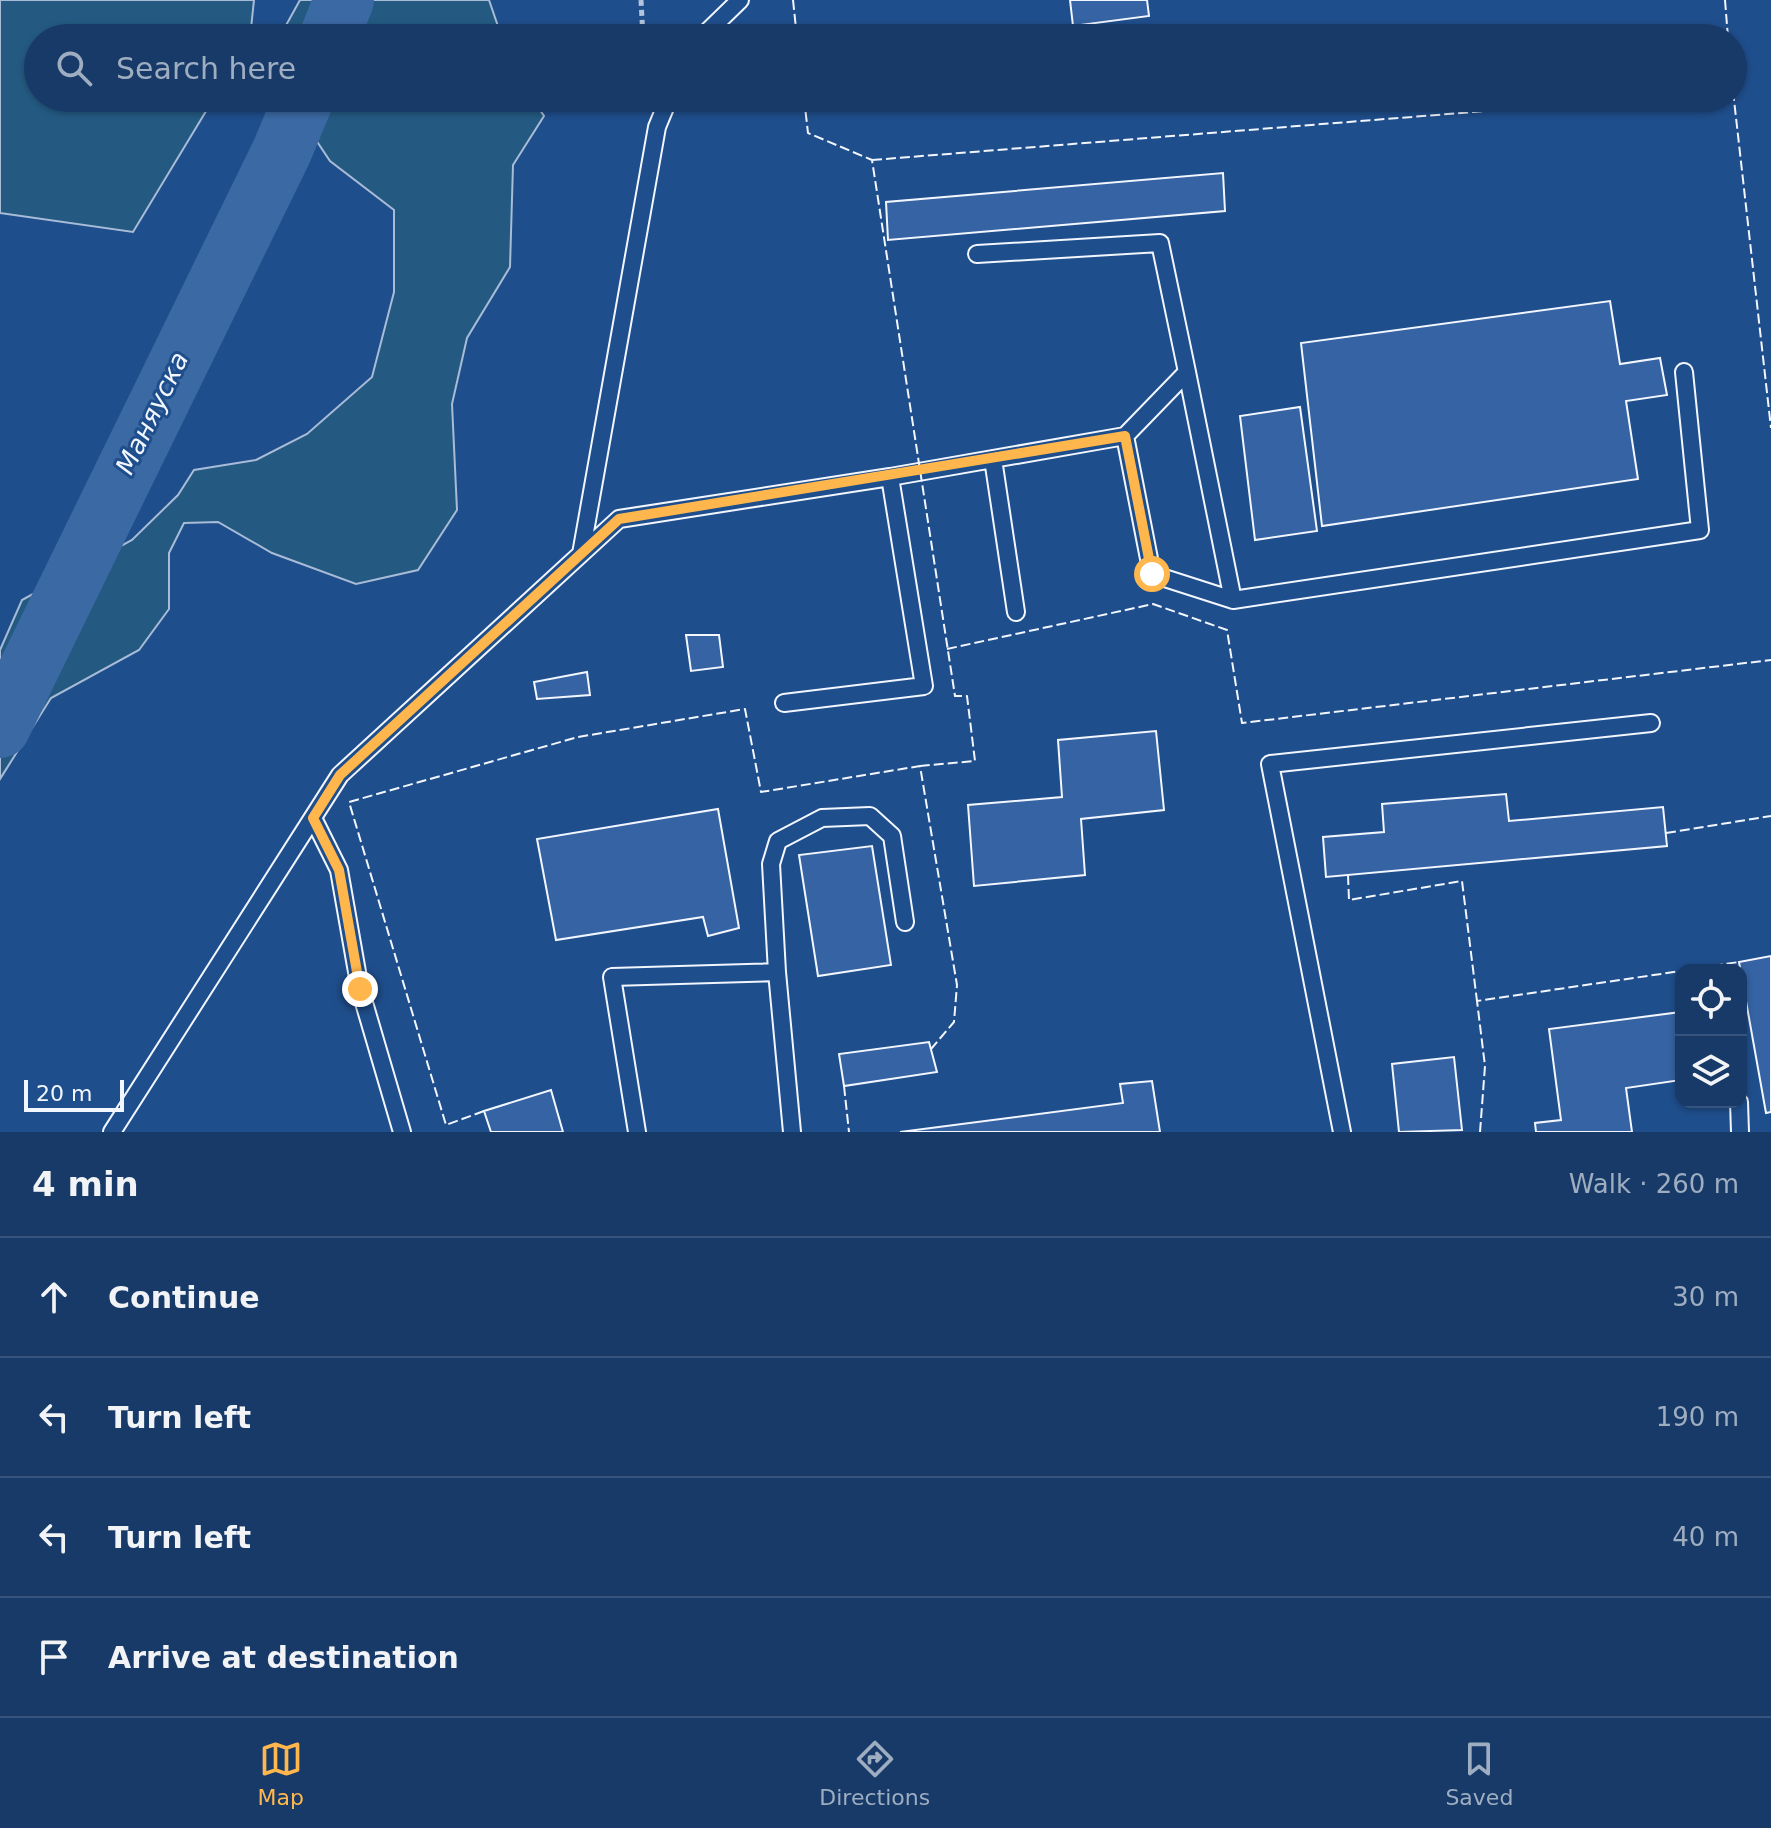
<!DOCTYPE html>
<html lang="en">
<head>
<meta charset="utf-8">
<style>
  :root { --surface:#173a69; --page:#244571; --text:#f1f3f6; --muted:#9eadc0; --line:#36547d; --accent:#ffb74d }
  body { margin:0; font-family:"DejaVu Sans",sans-serif; background:var(--page); color:var(--text) }
  .controls { position:absolute; right:24px; bottom:24px; display:grid; overflow:hidden; border-radius:16px; box-shadow:0 2px 6px #0004 }
  .controls button { width:72px; height:72px; display:grid; place-items:center; padding:0; border:0; border-bottom:2px solid var(--line); background:var(--surface); color:var(--text); font:40px sans-serif }
  .scale { position:absolute; left:24px; bottom:20px; width:100px; box-sizing:border-box; padding-left:8px; border:4px solid #f2f6ff; border-top:0; font-size:22px; line-height:28px; white-space:nowrap; color:#f2f6ff; -webkit-text-stroke:6px #1f4e8c; paint-order:stroke }
  .stop { position:absolute; width:24px; height:24px; margin:-18px; border:6px solid #ffb74d; border-radius:50%; background:#fff }
  .stop.end { background:#ffb74d; border-color:#fff; box-shadow:0 2px 8px #0008 }
  .list { margin:0; padding:0; list-style:none }
  h2 { display:flex; justify-content:space-between; align-items:center; height:104px; margin:0; padding:0 32px; font-size:34px }
  h2 small { font-size:26px; font-weight:400; color:var(--muted) }
  .list li { display:grid; grid-template-columns:52px 1fr auto; gap:24px; align-items:center; box-sizing:border-box; height:120px; padding:0 32px; border-top:2px solid var(--line) }
  .list b { display:block; font-size:30px; white-space:nowrap }
  .list em { font-size:26px; font-style:normal; color:var(--muted) }
  .icon { flex:none; width:44px; height:44px; fill:none; stroke:currentColor; stroke-width:2; stroke-linecap:round; stroke-linejoin:round }
  .map { position:relative; flex:none; width:1771px; height:1132px; overflow:hidden }
  .search { position:absolute; background:var(--surface); box-shadow:0 2px 6px #0004; left:24px; right:24px; top:24px; height:88px; display:flex; align-items:center; gap:20px; box-sizing:border-box; padding:0 28px; border-radius:44px; color:var(--muted); font-size:30px }
  .sheet { height:584px; background:var(--surface) }
  nav { display:flex; justify-content:space-around; align-items:center; box-sizing:border-box; height:112px; border-top:2px solid var(--line); background:var(--surface); font-size:22px; color:var(--muted) }
  nav a { display:grid; justify-items:center; gap:4px }
  nav .on { color:var(--accent) }
  .map>svg:first-child { display:block }
  .green { fill:#245a82; stroke:#a8bbd7; stroke-width:2 }
  .lines { fill:none; stroke-linecap:round; stroke-linejoin:round }
  .river { stroke:#3b69a3; stroke-width:60 }
  .building { fill:#3563a3; stroke:#f2f6ff; stroke-width:2 }
  .service-casing { stroke:#f2f6ff; stroke-width:20 }
  .path { stroke:#b3c4dc; stroke-width:5; stroke-dasharray:6 4; stroke-linecap:butt }
  .service { stroke:#1f4e8c; stroke-width:16 }
  .fence { stroke:#f2f6ff; stroke-width:2; stroke-dasharray:10 4; stroke-linecap:butt }
  .route { stroke:#ffb74d; stroke-width:10 }
  .labels { text-anchor:middle; dominant-baseline:central; stroke-width:6; stroke-linejoin:round; paint-order:stroke }
  .water-label { font-size:26px; font-style:italic; fill:#f2f6ff; stroke:#1f4e8c }
</style>
</head>
<body>
<div class="map">
<svg width="1771" height="1132" viewBox="0 0 1771 1132">
  <rect width="100%" height="100%" fill="#1f4e8c"/>
  <path class="green" d="M 0,0 L 254,0 L 250,38 L 38,38 L 38,98 L 214,98 L 133,232 L 0,213 Z
    M 300,0 L 489,0 L 502,38 L 279,38 Z
    M 288,98 L 532,98 L 544,116 L 513,165 L 510,267 L 467,338 L 452,404 L 457,510 L 418,570 L 356,584 L 272,553 L 218,522 L 184,523 L 169,553 L 169,609 L 139,650 L 51,698 L 0,779 L 0,650 L 22,600 L 132,540 L 178,495 L 194,470 L 256,460 L 307,434 L 372,377 L 394,292 L 394,210 L 330,161 Z"/>
  <g class="lines">
    <path class="river" d="M 329,38 L 344,0
      M 0,728 L 282,151 L 304,98"/>
  </g>
  <path class="building" d="M 1070,0 L 1147,0 L 1149,16 L 1073,26 Z
    M 1223,173 L 1225,211 L 888,240 L 886,202 Z
    M 1610,301 L 1620,364 L 1660,358 L 1667,395 L 1626,401 L 1638,479 L 1322,526 L 1301,343 Z
    M 1300,407 L 1317,531 L 1255,540 L 1240,416 Z
    M 686,635 L 719,635 L 723,667 L 691,671 Z
    M 587,672 L 590,695 L 537,699 L 534,682 Z
    M 1156,731 L 1164,810 L 1081,819 L 1085,875 L 974,886 L 968,805 L 1062,797 L 1058,740 Z
    M 1506,794 L 1509,821 L 1663,807 L 1667,846 L 1326,877 L 1323,837 L 1384,832 L 1382,804 Z
    M 718,809 L 739,928 L 708,936 L 703,917 L 556,940 L 537,839 Z
    M 872,846 L 891,965 L 818,976 L 799,855 Z
    M 1771,956 L 1771,1112 L 1766,1113 L 1739,962 Z
    M 1681,1012 L 1681,1080 L 1626,1088 L 1632,1132 L 1536,1132 L 1535,1123 L 1561,1120 L 1549,1029 Z
    M 929,1042 L 937,1072 L 844,1086 L 839,1054 Z
    M 1454,1057 L 1462,1130 L 1399,1132 L 1392,1064 Z
    M 1152,1081 L 1160,1132 L 900,1132 L 1123,1103 L 1120,1084 Z
    M 551,1090 L 563,1132 L 491,1132 L 484,1111 Z"/>
  <g class="lines">
    <g class="service-casing">
      <path id="service" d="M 701,38 L 740,0
        M 1187,372 L 1233,600
        M 1125,436 L 1152,574 L 1233,600 L 1700,530 L 1684,372
        M 993,459 L 1016,612
        M 890,477 L 1125,436 L 1187,372 L 1160,243 L 977,254
        M 581,554 L 657,127 L 669,98
        M 313,818 L 339,870 L 360,989 L 402,1132
        M 1739,1102 L 1740,1132
        M 112,1132 L 340,775 L 619,519 L 890,477 L 924,686 L 784,703
        M 637,1132 L 612,977 L 777,972
        M 792,1132 L 777,972 L 771,864 L 778,841 L 822,818 L 870,816 L 892,836 L 905,922
        M 1342,1132 L 1270,764 L 1651,723"/>
    </g>
    <path class="path" d="M 641,0 L 643,38"/>
    <use href="#service" class="service"/>
    <path class="fence" d="M 793,0 L 797,38
      M 1725,0 L 1728,38
      M 1733,91 L 1771,428
      M 804,98 L 808,133 L 872,160 L 955,696 L 967,696 L 975,761 L 920,766
      M 872,160 L 1649,98
      M 947,649 L 1153,604 L 1227,630 L 1242,723 L 1771,660
      M 1666,833 L 1771,816
      M 1348,875 L 1349,900 L 1462,881 L 1477,1001
      M 1685,970 L 1739,962
      M 844,1086 L 849,1132
      M 484,1111 L 446,1125 L 349,802 L 578,737 L 745,709 L 761,792 L 920,766 L 957,985 L 954,1022 L 931,1049
      M 1480,1132 L 1485,1066 L 1477,1001 L 1681,971"/>
  </g>
  <g class="lines">
    <path class="route" d="M 360,989 L 339,870 L 313,818 L 340,775 L 619,519 L 1125,436 L 1152,574"/>
  </g>
  <g class="labels">
    <g class="water-label">
      <text transform="translate(152 413) rotate(-64)">Маняуска</text>
    </g>
  </g>
</svg>
<div class="controls">
<button><svg class="icon" aria-label="locate" viewBox="0 0 24 24"><circle cx="12" cy="12" r="6"/><path d="M12 2v4M12 18v4M2 12h4M18 12h4"/></svg></button>
<button><svg class="icon" aria-label="layers" viewBox="0 0 24 24"><path d="M12 4l9 5-9 5-9-5zM3 14l9 5 9-5"/></svg></button>
</div>
<div class="scale">20 m</div>
<div class="stop" style="left:1152px;top:574px"></div>
<div class="stop end" style="left:360px;top:989px"></div>
<div class="search"><svg class="icon" aria-label="search" viewBox="0 0 24 24"><circle cx="10" cy="10" r="6"/><path d="M15 15l6 6"/></svg>Search here</div>
</div>
<section class="sheet">
<h2>4 min<small>Walk · 260 m</small></h2>
<ul class="list">
<li><svg class="icon" aria-label="ahead" viewBox="0 0 24 24"><path d="M12 20V5M6 11l6-6 6 6"/></svg><div><b>Continue</b></div><em>30 m</em></li>
<li><svg class="icon" aria-label="left" viewBox="0 0 24 24"><path d="M17 20v-9H6M10 6l-5 5 5 5"/></svg><div><b>Turn left</b></div><em>190 m</em></li>
<li><svg class="icon" aria-label="left" viewBox="0 0 24 24"><path d="M17 20v-9H6M10 6l-5 5 5 5"/></svg><div><b>Turn left</b></div><em>40 m</em></li>
<li><svg class="icon" aria-label="arrive" viewBox="0 0 24 24"><path d="M6 21V4h12l-3 4 3 4H6"/></svg><div><b>Arrive at destination</b></div></li>
</ul>
</section>
<nav>
<a class="on"><svg class="icon" aria-label="map" viewBox="0 0 24 24"><path d="M3 6l6-2 6 2 6-2v14l-6 2-6-2-6 2zM9 4v14M15 6v14"/></svg>Map</a>
<a><svg class="icon" aria-label="directions" viewBox="0 0 24 24"><path d="M12 3l9 9-9 9-9-9zM9 14v-3h6M13 9l2 2-2 2"/></svg>Directions</a>
<a><svg class="icon" aria-label="saved" viewBox="0 0 24 24"><path d="M7 4h10v16l-5-4-5 4z"/></svg>Saved</a>
</nav>
</body>
</html>
